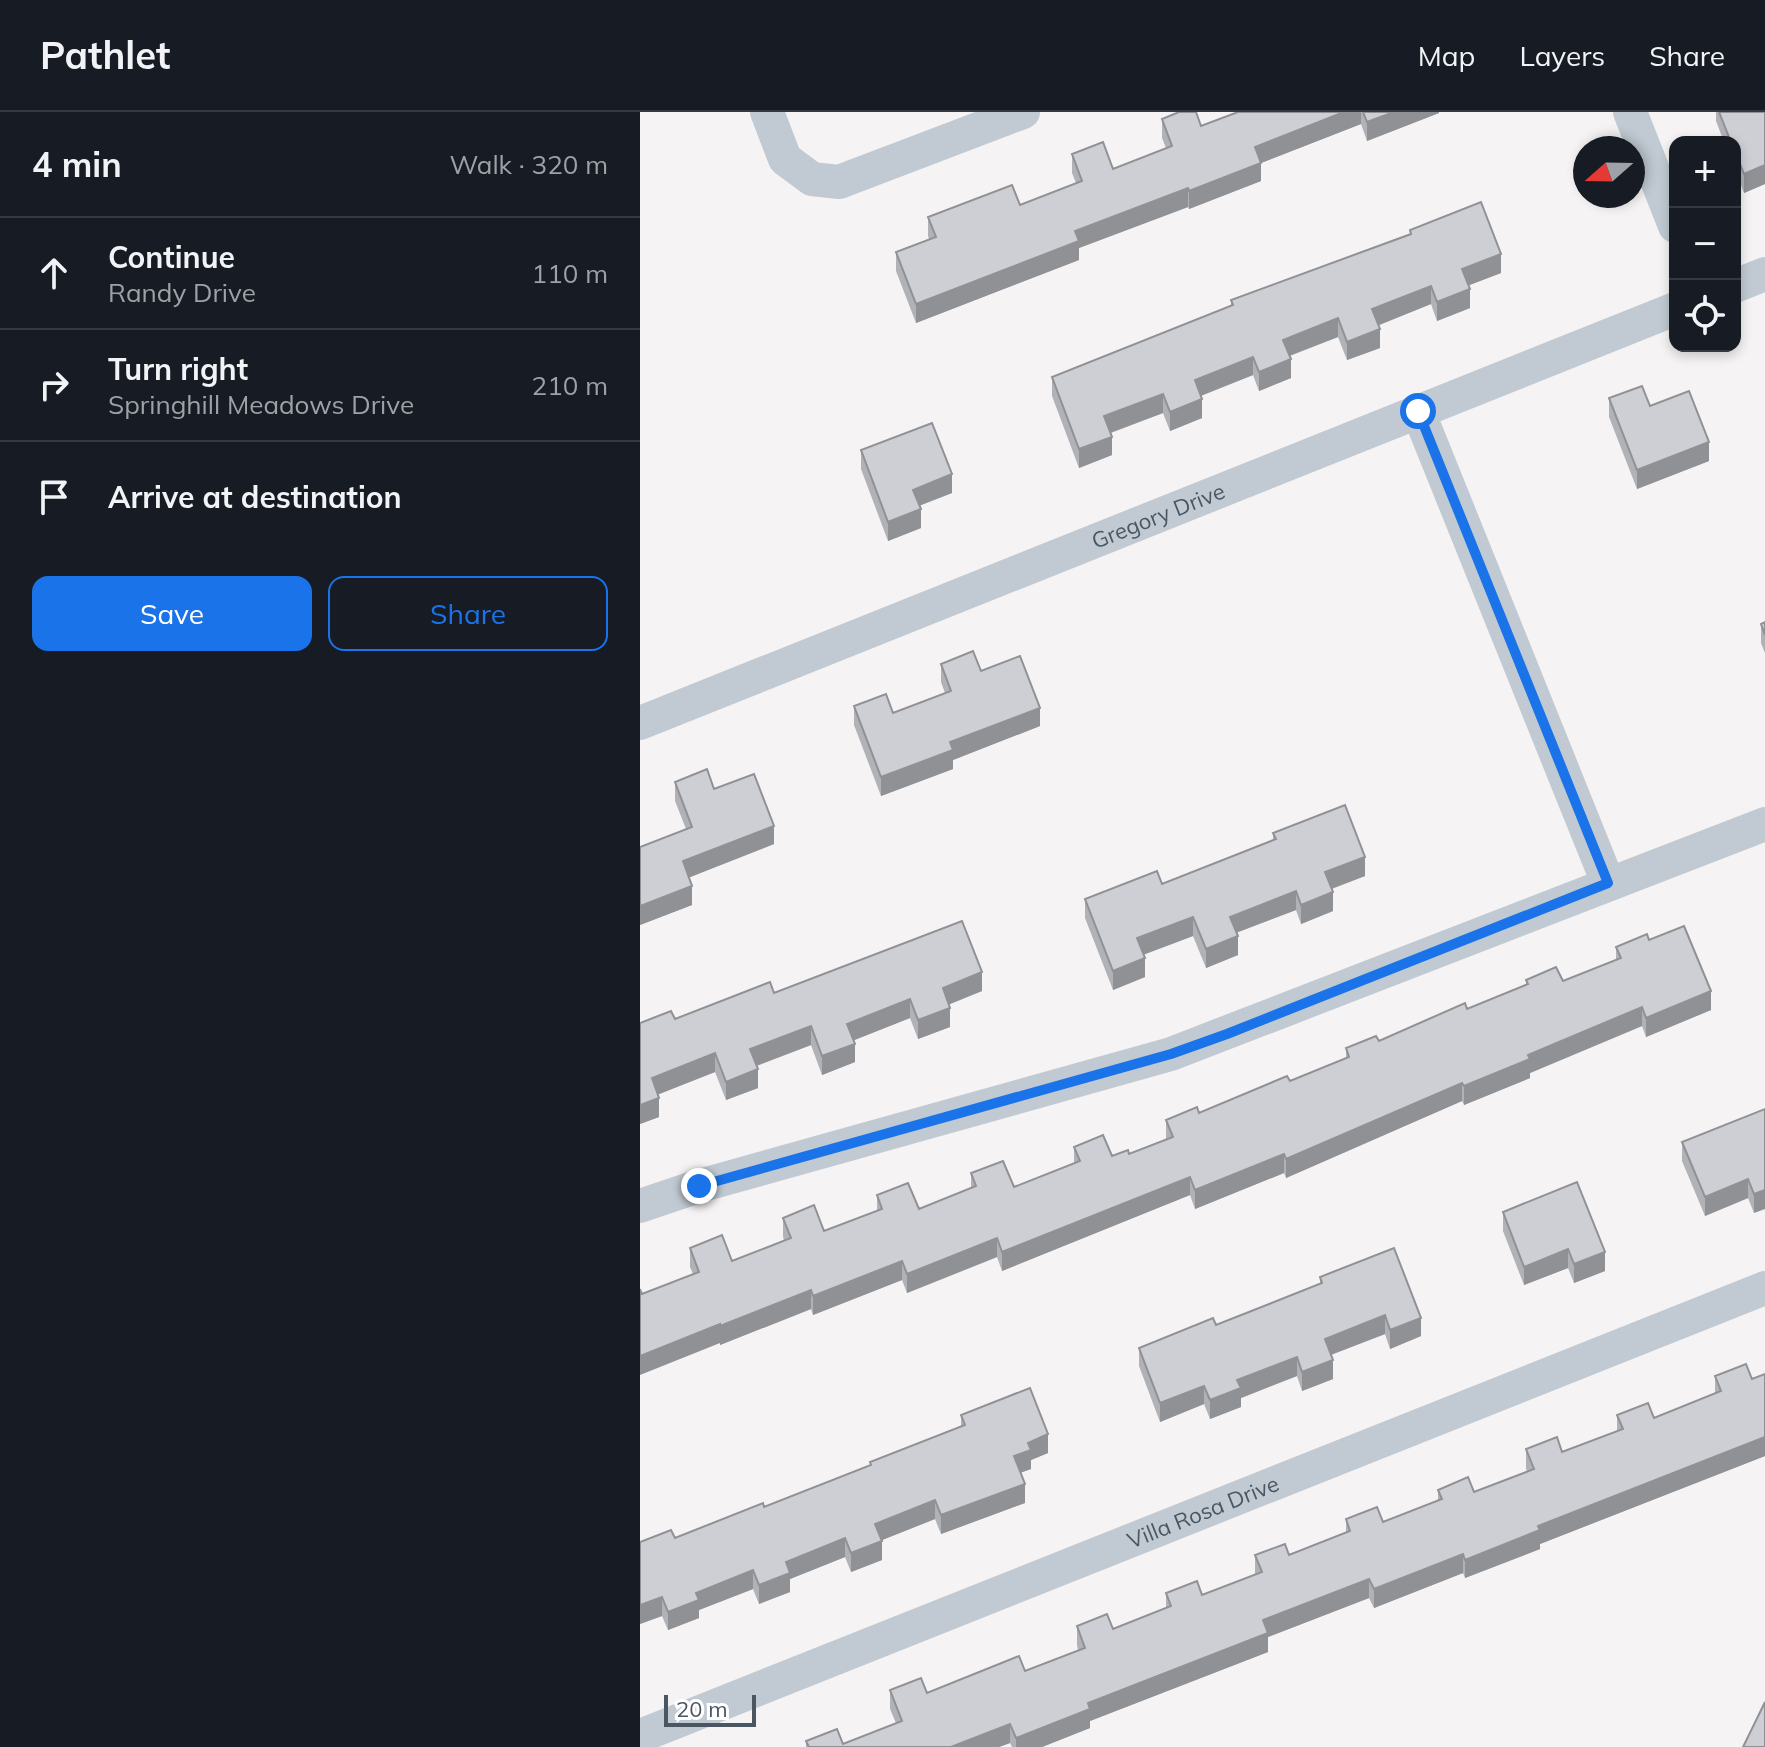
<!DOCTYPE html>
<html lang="en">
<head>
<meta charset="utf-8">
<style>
  :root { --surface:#171b24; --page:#242831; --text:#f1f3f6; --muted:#9ea1a6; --line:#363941; --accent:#1a73e8 }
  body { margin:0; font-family:Mulish,sans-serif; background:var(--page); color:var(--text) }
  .controls { position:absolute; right:24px; top:24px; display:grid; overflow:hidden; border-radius:16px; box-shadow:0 4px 12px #0003 }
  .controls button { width:72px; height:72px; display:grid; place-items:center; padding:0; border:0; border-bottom:2px solid var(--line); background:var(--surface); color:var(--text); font:40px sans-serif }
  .compass { position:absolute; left:933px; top:24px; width:72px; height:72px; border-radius:50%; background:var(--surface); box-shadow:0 4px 12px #0003; rotate:250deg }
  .scale { position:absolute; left:24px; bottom:20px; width:92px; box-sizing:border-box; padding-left:8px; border:4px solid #4a5661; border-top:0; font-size:22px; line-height:28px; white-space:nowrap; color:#4a5661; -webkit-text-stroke:6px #fff; paint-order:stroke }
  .stop { position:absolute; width:24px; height:24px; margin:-18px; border:6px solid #1a73e8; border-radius:50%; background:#fff }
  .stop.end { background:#1a73e8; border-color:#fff; box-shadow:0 2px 8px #0008 }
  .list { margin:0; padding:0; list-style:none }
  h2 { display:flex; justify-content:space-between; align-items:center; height:104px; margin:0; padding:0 32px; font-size:34px }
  h2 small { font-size:26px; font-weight:400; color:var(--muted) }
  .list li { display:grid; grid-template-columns:52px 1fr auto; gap:24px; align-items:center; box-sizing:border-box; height:112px; padding:0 32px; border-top:2px solid var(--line) }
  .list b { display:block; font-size:30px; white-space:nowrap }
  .list p { margin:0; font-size:26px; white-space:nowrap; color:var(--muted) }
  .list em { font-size:26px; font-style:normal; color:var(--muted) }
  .actions { display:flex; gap:16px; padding:24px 32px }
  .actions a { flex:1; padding:18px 0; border:2px solid var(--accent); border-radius:16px; text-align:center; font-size:28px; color:var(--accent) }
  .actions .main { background:var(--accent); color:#fff }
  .icon { flex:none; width:44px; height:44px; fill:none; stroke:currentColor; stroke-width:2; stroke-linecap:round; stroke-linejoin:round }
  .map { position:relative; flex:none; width:1125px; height:1635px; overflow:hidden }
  header { display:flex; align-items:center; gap:48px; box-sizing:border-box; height:112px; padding:0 40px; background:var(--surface); border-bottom:2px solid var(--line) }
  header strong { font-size:38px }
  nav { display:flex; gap:44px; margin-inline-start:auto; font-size:28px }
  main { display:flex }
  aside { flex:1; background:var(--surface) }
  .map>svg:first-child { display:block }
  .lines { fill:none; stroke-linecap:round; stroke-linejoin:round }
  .minor { stroke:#c1cad2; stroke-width:34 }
  .wall { fill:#b0b2b7 }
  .shaded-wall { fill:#909195 }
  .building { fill:#cdcfd5; stroke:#909195; stroke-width:2 }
  .route { stroke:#1a73e8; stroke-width:10 }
  .labels { text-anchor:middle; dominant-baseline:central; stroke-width:6; stroke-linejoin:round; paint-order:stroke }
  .street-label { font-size:22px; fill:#4a5661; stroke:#fff }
</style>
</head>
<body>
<header>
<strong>Pathlet</strong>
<nav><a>Map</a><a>Layers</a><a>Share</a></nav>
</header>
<main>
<aside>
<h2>4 min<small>Walk · 320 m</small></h2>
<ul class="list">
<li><svg class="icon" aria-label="ahead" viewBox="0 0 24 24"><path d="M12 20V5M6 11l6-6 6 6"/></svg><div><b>Continue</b><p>Randy Drive</p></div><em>110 m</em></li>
<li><svg class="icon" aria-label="right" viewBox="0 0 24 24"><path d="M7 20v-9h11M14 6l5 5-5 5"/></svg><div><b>Turn right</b><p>Springhill Meadows Drive</p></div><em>210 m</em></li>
<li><svg class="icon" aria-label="arrive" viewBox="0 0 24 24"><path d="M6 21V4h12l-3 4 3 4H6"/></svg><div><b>Arrive at destination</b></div></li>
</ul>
<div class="actions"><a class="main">Save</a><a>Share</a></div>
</aside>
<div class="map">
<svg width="1125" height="1635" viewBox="0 0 1125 1635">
  <rect width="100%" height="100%" fill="#f5f3f3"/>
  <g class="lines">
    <g class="minor">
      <path d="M 127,0 L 145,47 L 172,67 L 199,70 L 383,0"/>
      <path d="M 990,0 L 1035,114"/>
      <path d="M 1095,174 L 1125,162"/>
      <path d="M 778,299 L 968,771"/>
      <path id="s1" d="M 0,611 L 1035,197"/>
      <path d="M 0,1094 L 59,1074 L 531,942 L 1125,712"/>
      <path id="s2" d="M 0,1624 L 1125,1176"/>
    </g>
  </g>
  <path class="wall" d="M 598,0 L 799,0 L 799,1 L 727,29 L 721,12 L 621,51 L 621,69 L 549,97 L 548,95 L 439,136 L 439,148 L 276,211 L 256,159 L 256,140 L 289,127 L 288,124 L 288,105 L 380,93 L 436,71 L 432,61 L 432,42 L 473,57 L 526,36 L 522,26 L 522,7 L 561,14 Z
    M 1076,0 L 1125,0 L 1125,72 L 1104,81 L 1095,58 L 1095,30 L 1084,30 L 1076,9 Z
    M 770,118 L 861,161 L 829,173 L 830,196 L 797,209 L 791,192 L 738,213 L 740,236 L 707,248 L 698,225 L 650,244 L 651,266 L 619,279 L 613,263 L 561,284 L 562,306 L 530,319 L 523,301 L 471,321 L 472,343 L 439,356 L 412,284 L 412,265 L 591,194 L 591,188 L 770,123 Z
    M 969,286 L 1010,294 L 1069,349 L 997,377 L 969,305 Z
    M 221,338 L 312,381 L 279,394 L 281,416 L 248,429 L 221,357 Z
    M 1125,510 L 1125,541 L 1121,531 L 1121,512 Z
    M 301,552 L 341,559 L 400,614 L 313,648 L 313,657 L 241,684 L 214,613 L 214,594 L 253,601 L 305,581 L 301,570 Z
    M 35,670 L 74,677 L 134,732 L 49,765 L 52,793 L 0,813 L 0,735 L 46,717 L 35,689 Z
    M 633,721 L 725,764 L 692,777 L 693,799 L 661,812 L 656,798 L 596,821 L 598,843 L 566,856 L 553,824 L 503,843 L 505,865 L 473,878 L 445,806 L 445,787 L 522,772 L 633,728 Z
    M 1009,828 L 1071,898 L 1006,925 L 1002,914 L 890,961 L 890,966 L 824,993 L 822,989 L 646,1066 L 644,1061 L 555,1097 L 550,1083 L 362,1159 L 357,1145 L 267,1181 L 262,1168 L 173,1203 L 171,1197 L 80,1233 L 80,1231 L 2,1182 L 53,1162 L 50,1155 L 50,1136 L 92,1149 L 144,1129 L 143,1124 L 143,1106 L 184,1119 L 237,1099 L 237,1083 L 279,1097 L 331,1076 L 331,1061 L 374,1075 L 434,1052 L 434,1035 L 472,1044 L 489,1042 L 526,1027 L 526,1008 L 559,1001 L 650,969 L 706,947 L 706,936 L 739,929 L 827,897 L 886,873 L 886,868 L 923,869 L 976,848 L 976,835 Z
    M 342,879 L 309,892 L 310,915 L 278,927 L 270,906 L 214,928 L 215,950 L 182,963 L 171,933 L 117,954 L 118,976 L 86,988 L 75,960 L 18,982 L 19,1005 L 0,1012 L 0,911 L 35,907 L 134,881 Z
    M 1125,997 L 1114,1101 L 1108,1086 L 1065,1104 L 1042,1049 L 1042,1030 Z
    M 863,1100 L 965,1159 L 934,1171 L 928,1156 L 884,1173 L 863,1119 Z
    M 680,1165 L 781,1224 L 750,1237 L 745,1222 L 691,1243 L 693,1267 L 662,1279 L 657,1264 L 601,1286 L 601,1295 L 570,1307 L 564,1292 L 520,1310 L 499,1254 L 499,1236 L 576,1213 L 680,1172 Z
    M 1125,1262 L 1125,1344 L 900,1432 L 900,1437 L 825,1466 L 823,1461 L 734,1496 L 729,1486 L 628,1525 L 628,1540 L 450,1609 L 450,1616 L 402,1635 L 372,1635 L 370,1631 L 359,1635 L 166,1635 L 166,1629 L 203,1632 L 256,1611 L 250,1597 L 250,1578 L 287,1581 L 385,1559 L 438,1538 L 437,1533 L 437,1514 L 473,1517 L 526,1496 L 526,1481 L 562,1483 L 615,1463 L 615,1443 L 649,1443 L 706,1420 L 706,1407 L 743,1410 L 798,1389 L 798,1378 L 834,1380 L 887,1360 L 886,1356 L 886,1337 L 922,1340 L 977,1319 L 977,1303 L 1014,1306 L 1075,1281 L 1075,1264 L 1112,1267 Z
    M 321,1303 L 408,1341 L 391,1348 L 391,1357 L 380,1361 L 385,1391 L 301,1422 L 295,1407 L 241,1428 L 242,1448 L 211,1460 L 205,1445 L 150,1467 L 150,1480 L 119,1492 L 113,1477 L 59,1498 L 59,1506 L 28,1518 L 22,1504 L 0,1512 L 0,1430 L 35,1426 L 124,1395 L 230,1353 L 230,1350 L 321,1314 Z"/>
  <path class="shaded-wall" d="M 704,0 L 721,0 L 721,12 L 621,51 L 621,69 L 549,97 L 549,79 L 615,35 Z
    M 754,0 L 799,0 L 799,1 L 727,29 L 727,10 Z
    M 1125,53 L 1125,72 L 1104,81 L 1104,62 Z
    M 548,76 L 548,95 L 439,136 L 439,148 L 276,211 L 276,192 L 435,119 Z
    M 861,142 L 861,161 L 822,176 L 822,157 Z
    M 791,174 L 791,192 L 732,216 L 732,197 Z
    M 830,177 L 830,196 L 797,209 L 797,190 Z
    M 698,206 L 698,225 L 643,246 L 643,228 Z
    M 740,217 L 740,236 L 707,248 L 707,230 Z
    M 613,245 L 613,263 L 555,286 L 555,268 Z
    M 651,247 L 651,266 L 619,279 L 619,260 Z
    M 523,282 L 523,301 L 464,323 L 464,304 Z
    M 562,287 L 562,306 L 530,319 L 530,300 Z
    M 472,325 L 472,343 L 439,356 L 439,337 Z
    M 1069,330 L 1069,349 L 997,377 L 997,358 Z
    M 312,362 L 312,381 L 273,396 L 273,378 Z
    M 281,397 L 281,416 L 248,429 L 248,410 Z
    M 400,596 L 400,614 L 313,648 L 313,657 L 241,684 L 241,665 L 310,630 Z
    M 134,714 L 134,732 L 43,768 L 43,749 Z
    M 725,745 L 725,764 L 685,779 L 685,760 Z
    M 52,774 L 52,793 L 0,813 L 0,794 Z
    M 656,779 L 656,798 L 590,823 L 590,805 Z
    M 693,780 L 693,799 L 661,812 L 661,793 Z
    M 553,805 L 553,824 L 497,845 L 497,826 Z
    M 598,824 L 598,843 L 566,856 L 566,837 Z
    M 505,846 L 505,865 L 473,878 L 473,859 Z
    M 342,860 L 342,879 L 303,895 L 303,876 Z
    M 1071,879 L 1071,898 L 1006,925 L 1006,906 Z
    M 270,887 L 270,906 L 207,931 L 207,912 Z
    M 1002,895 L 1002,914 L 890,961 L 890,966 L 824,993 L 824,974 L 888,943 Z
    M 310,896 L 310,915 L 278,927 L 278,908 Z
    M 171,914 L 171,933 L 110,956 L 110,937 Z
    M 215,932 L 215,950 L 182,963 L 182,944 Z
    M 75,941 L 75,960 L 12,985 L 12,966 Z
    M 118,957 L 118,976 L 86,988 L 86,970 Z
    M 822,971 L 822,989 L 646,1066 L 646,1047 Z
    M 19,986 L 19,1005 L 0,1012 L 0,993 Z
    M 644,1042 L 644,1061 L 555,1097 L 555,1078 Z
    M 550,1065 L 550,1083 L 362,1159 L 362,1140 Z
    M 1108,1067 L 1108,1086 L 1065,1104 L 1065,1085 Z
    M 1125,1078 L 1125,1097 L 1114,1101 L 1114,1082 Z
    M 357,1126 L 357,1145 L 267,1181 L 267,1162 Z
    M 928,1137 L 928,1156 L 884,1173 L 884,1155 Z
    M 965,1140 L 965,1159 L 934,1171 L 934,1152 Z
    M 262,1149 L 262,1168 L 173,1203 L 173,1184 Z
    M 171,1178 L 171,1197 L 80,1233 L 80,1214 Z
    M 745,1203 L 745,1222 L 685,1245 L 685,1227 Z
    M 781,1206 L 781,1224 L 750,1237 L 750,1218 Z
    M 80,1212 L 80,1231 L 0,1263 L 0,1244 Z
    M 657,1245 L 657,1264 L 601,1286 L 601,1295 L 570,1307 L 570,1288 L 597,1268 Z
    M 693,1248 L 693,1267 L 662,1279 L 662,1260 Z
    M 564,1274 L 564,1292 L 520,1310 L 520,1291 Z
    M 408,1322 L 408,1341 L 391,1348 L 391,1357 L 374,1363 L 374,1344 L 388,1331 Z
    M 1125,1325 L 1125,1344 L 900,1432 L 900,1437 L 825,1466 L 825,1448 L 898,1414 Z
    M 385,1372 L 385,1391 L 301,1422 L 301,1403 Z
    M 295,1388 L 295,1407 L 235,1431 L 235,1412 Z
    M 205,1426 L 205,1445 L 150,1467 L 150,1480 L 119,1492 L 119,1473 L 146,1450 Z
    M 242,1429 L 242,1448 L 211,1460 L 211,1441 Z
    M 823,1442 L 823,1461 L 734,1496 L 734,1477 Z
    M 113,1458 L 113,1477 L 59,1498 L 59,1506 L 28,1518 L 28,1500 L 56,1481 Z
    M 729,1467 L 729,1486 L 628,1525 L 628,1540 L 450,1609 L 450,1616 L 402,1635 L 376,1635 L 376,1626 L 448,1591 L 623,1508 Z
    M 22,1485 L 22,1504 L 0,1512 L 0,1493 Z
    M 370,1612 L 370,1631 L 359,1635 L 311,1635 Z"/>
  <path class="building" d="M 539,0 L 556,0 L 561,14 L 598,0 L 704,0 L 615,35 L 621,51 L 549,79 L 548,76 L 435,119 L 439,129 L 276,192 L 256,140 L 296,125 L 288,105 L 372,73 L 380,93 L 442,69 L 432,42 L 463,30 L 473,57 L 532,34 L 522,7 Z
    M 723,0 L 754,0 L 727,10 Z
    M 1079,0 L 1125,0 L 1125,53 L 1104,62 L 1095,40 L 1095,30 L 1091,30 Z
    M 841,90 L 861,142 L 822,157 L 830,177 L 797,190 L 791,174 L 732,197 L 740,217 L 707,230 L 698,206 L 643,228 L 651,247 L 619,260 L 613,245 L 555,268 L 562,287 L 530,300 L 523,282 L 464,304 L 472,325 L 439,337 L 412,265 L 593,193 L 591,188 L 771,122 L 770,118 Z
    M 1002,274 L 1010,294 L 1049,279 L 1069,330 L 997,358 L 969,286 Z
    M 292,311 L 312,362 L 273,378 L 281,397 L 248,410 L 221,338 Z
    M 1125,510 L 1125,523 L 1121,512 Z
    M 333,539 L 341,559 L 380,544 L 400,596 L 310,630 L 313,638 L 241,665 L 214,594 L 246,582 L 253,601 L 311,579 L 301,552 Z
    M 67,657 L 74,677 L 114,662 L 134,714 L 43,749 L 52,774 L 0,794 L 0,735 L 52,715 L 35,670 Z
    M 705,693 L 725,745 L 685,760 L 693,780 L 661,793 L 656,779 L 590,805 L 598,824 L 566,837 L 553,805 L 497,826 L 505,846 L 473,859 L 445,787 L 517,759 L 522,772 L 636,727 L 633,721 Z
    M 322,809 L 342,860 L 303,876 L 310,896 L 278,908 L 270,887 L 207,912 L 215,932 L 182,944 L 171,914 L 110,937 L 118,957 L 86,970 L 75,941 L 12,966 L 19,986 L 0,993 L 0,911 L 31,899 L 35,907 L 130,870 L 134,881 Z
    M 1044,814 L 1071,879 L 1006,906 L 1002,895 L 888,943 L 890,947 L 824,974 L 822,971 L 646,1047 L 644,1042 L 555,1078 L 550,1065 L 362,1140 L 357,1126 L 267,1162 L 262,1149 L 173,1184 L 171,1178 L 80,1214 L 80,1212 L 0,1244 L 0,1177 L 2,1182 L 59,1160 L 50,1136 L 82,1123 L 92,1149 L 151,1126 L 143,1106 L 174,1093 L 184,1119 L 242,1097 L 237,1083 L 268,1071 L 279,1097 L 336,1074 L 331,1061 L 363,1049 L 374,1075 L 440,1049 L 434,1035 L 463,1023 L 472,1044 L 488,1038 L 489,1042 L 533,1025 L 526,1008 L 557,995 L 559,1001 L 647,964 L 650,969 L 709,945 L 706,936 L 736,924 L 739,929 L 825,891 L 827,897 L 888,872 L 886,868 L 916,855 L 923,869 L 981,846 L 976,835 L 1007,822 L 1009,828 Z
    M 1125,997 L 1125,1078 L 1114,1082 L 1108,1067 L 1065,1085 L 1042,1030 Z
    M 937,1070 L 965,1140 L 934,1152 L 928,1137 L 884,1155 L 863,1100 Z
    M 754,1136 L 781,1206 L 750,1218 L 745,1203 L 685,1227 L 693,1248 L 662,1260 L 657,1245 L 597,1268 L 601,1276 L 570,1288 L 564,1274 L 520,1291 L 499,1236 L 573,1206 L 576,1213 L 682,1171 L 680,1165 Z
    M 1106,1252 L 1112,1267 L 1125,1262 L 1125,1325 L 898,1414 L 900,1418 L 825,1448 L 823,1442 L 734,1477 L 729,1467 L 623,1508 L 628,1521 L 448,1591 L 450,1597 L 376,1626 L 370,1612 L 311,1635 L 169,1635 L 166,1629 L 197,1617 L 203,1632 L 262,1609 L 250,1578 L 281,1566 L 287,1581 L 379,1544 L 385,1559 L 445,1536 L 437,1514 L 467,1502 L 473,1517 L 531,1494 L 526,1481 L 557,1469 L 562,1483 L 622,1460 L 615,1443 L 645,1432 L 649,1443 L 710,1419 L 706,1407 L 737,1395 L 743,1410 L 802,1387 L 798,1378 L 828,1365 L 834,1380 L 894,1357 L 886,1337 L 917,1325 L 922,1340 L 983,1317 L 977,1303 L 1008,1291 L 1014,1306 L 1081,1279 L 1075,1264 Z
    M 390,1276 L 408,1322 L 388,1331 L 391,1338 L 374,1344 L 385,1372 L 301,1403 L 295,1388 L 235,1412 L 242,1429 L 211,1441 L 205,1426 L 146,1450 L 150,1461 L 119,1473 L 113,1458 L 56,1481 L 59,1488 L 28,1500 L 22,1485 L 0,1493 L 0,1430 L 31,1418 L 35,1426 L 123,1391 L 124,1395 L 231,1353 L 230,1350 L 325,1313 L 321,1303 Z
    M 1125,1590 L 1125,1635 L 1103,1635 Z"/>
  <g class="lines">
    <path class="route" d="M 59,1074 L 531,942 L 587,922 L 968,771 L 778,299"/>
  </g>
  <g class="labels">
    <g class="street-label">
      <text stroke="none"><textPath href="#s1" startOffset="558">Gregory Drive</textPath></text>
      <text stroke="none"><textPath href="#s2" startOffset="606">Villa Rosa Drive</textPath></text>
    </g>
  </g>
</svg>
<div class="controls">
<button>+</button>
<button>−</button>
<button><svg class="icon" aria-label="locate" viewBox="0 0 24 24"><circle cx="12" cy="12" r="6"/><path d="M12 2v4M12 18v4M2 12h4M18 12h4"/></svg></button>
</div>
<svg class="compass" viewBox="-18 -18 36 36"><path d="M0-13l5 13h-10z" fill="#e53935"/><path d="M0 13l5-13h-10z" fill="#9ea1a6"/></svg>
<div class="scale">20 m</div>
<div class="stop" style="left:778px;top:299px"></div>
<div class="stop end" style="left:59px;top:1074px"></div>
</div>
</main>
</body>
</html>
